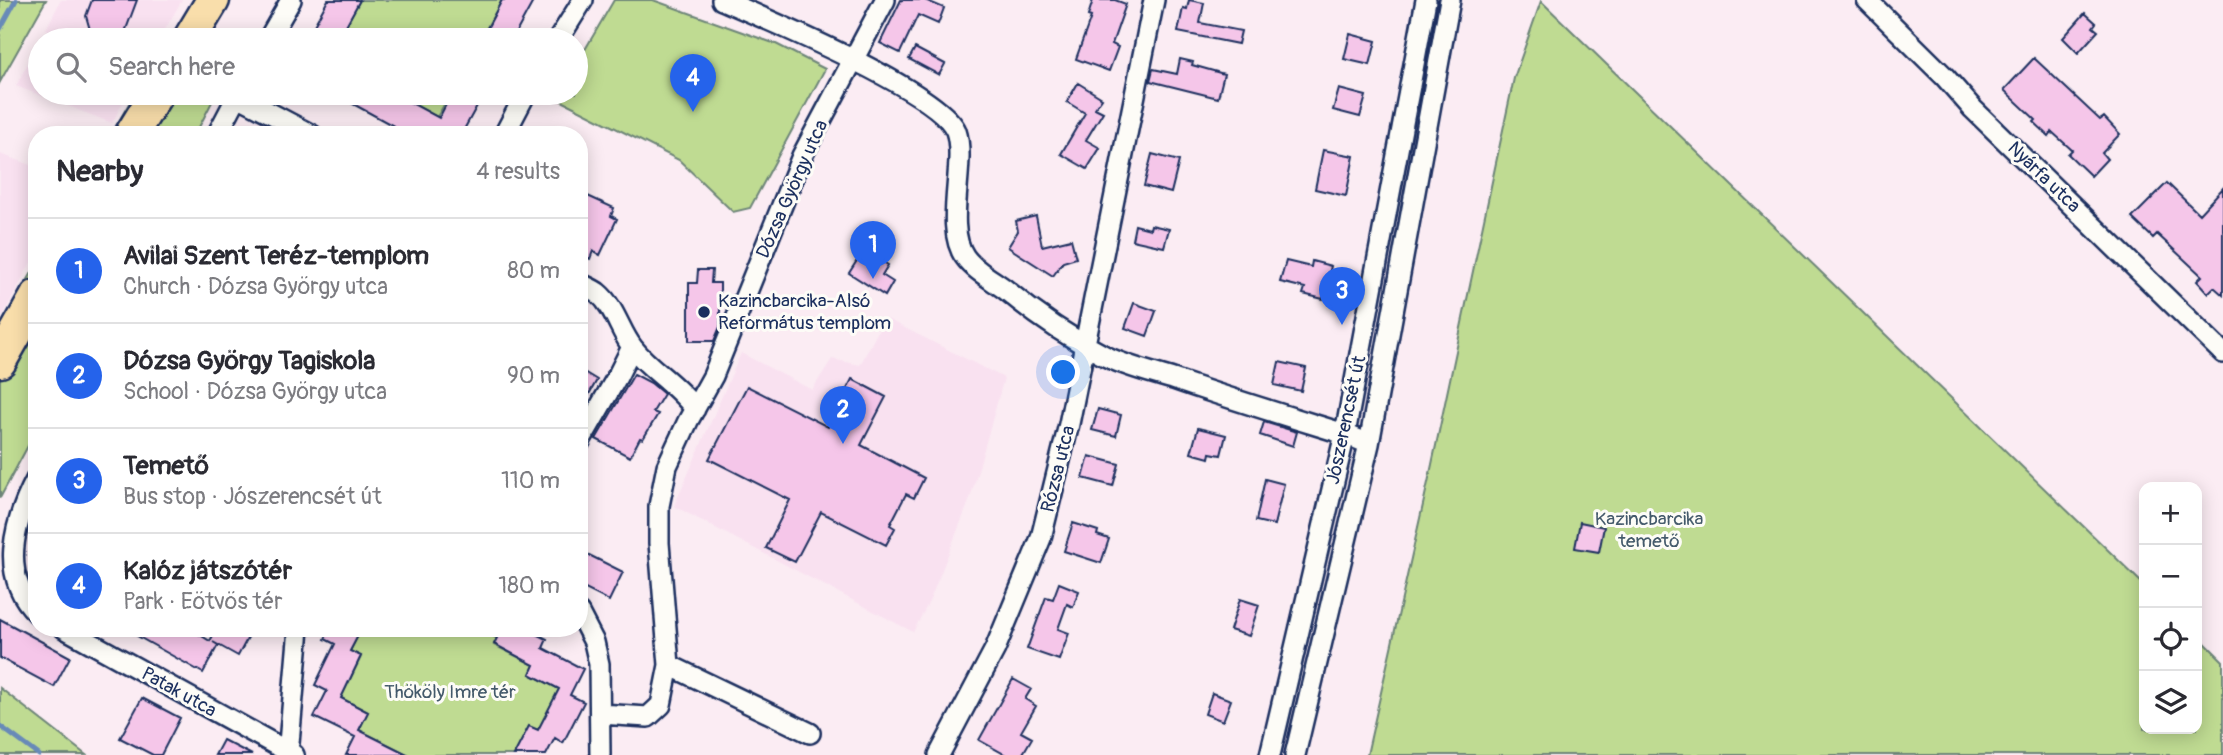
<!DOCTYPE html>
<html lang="en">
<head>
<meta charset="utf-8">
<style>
  :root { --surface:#fff; --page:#f2f2f3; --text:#2b2b33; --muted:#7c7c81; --line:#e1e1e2; --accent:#2563eb }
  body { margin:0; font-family:Pangolin,sans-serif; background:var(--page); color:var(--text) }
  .controls { position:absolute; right:21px; bottom:21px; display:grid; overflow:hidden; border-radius:14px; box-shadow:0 4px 18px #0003 }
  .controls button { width:63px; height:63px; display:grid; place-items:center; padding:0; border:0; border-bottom:2px solid var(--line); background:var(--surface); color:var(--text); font:35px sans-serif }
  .you { position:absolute; left:1064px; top:373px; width:24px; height:24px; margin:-18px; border:5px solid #fff; border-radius:50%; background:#1a73e8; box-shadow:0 0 0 10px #1a73e833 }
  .badge { display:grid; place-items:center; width:46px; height:46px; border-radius:50%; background:var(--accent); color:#fff; font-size:23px; font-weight:700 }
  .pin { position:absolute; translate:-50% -58px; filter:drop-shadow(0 2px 4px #0008) }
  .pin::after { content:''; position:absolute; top:37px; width:24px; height:21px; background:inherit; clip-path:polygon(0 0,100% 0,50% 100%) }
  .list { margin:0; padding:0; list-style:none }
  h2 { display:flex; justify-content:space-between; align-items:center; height:91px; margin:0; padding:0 28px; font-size:30px }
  h2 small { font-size:23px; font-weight:400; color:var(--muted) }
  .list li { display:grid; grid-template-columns:46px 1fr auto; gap:21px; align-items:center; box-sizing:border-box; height:105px; padding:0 28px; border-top:2px solid var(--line) }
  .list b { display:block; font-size:26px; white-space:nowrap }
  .list p { margin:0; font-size:23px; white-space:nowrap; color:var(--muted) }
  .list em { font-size:23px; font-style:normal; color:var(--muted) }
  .icon { flex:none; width:38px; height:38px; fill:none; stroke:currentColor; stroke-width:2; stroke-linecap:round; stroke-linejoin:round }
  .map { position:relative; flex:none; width:2223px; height:755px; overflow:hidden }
  .search { position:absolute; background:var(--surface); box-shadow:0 4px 18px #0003; left:28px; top:28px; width:560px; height:77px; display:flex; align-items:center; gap:18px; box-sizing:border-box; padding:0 24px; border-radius:38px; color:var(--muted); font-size:26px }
  .panel { position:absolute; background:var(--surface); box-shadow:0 4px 18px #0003; left:28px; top:126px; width:560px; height:511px; border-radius:28px }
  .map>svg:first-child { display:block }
  .built { fill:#f9e1f0 }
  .green { fill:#bfdb92; stroke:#6d8578; stroke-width:2 }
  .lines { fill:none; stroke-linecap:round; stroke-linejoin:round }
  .stream { stroke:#678ab8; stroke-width:5 }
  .building { fill:#f5c6e9; stroke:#1b2f5e; stroke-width:2 }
  .minor-casing { stroke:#1b2f5e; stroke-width:24 }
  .primary-casing { stroke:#1b2f5e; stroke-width:37 }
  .minor { stroke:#fdfcf7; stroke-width:19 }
  .primary { stroke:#f9deab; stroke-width:32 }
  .poi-dot { fill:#1b2f5e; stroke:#fdfcf7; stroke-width:2.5 }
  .labels { text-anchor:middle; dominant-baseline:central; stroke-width:6; stroke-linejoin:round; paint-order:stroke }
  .street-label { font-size:19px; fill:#1b2f5e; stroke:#fdfcf7 }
  .poi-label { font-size:19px; fill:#1b2f5e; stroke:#fdfcf7; text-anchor:start }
  .park-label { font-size:19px; fill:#445a6b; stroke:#fdfcf7 }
</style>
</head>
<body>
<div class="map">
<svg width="2223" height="755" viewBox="0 0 2223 755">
  <rect width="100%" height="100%" fill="#fbecf3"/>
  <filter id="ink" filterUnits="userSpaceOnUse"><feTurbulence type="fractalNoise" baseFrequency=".0143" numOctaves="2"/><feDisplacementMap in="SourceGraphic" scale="14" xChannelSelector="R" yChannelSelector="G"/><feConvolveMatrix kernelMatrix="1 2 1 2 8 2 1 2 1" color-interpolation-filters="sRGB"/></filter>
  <g filter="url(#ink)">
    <path class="built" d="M 61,0 L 182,0 L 159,40 L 76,40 L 46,29 Z
      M 39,41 L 40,93 L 128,93 L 112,123 L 16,86 Z
      M 0,154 L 37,167 L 37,251 L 0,321 Z
      M 885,318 L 1004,378 L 970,499 L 930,600 L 913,632 L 674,506 L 741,353 L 812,390 L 832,359 L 860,365 Z"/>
    <path class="green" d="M 0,0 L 46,0 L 0,82 Z
      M 360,0 L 502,0 L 480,40 L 338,40 Z
      M 614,0 L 653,0 L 776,44 L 825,69 L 750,208 L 733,212 L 679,160 L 558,99 L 561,93 L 576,93 L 576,65 Z
      M 1541,1 L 2144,585 L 2144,729 L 2197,729 L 2197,635 L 2223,661 L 2223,755 L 1367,755 L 1431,469 L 1514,78 Z
      M 135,93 L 201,93 L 213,100 L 195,135 L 111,135 Z
      M 393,93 L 451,93 L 437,117 Z
      M 37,264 L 37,429 L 0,498 L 0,328 Z
      M 362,628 L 478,628 L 497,638 L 494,645 L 534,665 L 530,674 L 559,689 L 538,730 L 529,726 L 514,755 L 409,755 L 359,730 L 368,712 L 341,698 L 361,657 L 350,651 Z
      M 0,688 L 86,755 L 0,755 Z"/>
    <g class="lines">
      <path class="stream" d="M 0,29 L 16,0
        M 0,726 L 39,755"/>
    </g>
    <path class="building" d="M 92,0 L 137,0 L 122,40 L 93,40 L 86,16 Z
      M 328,0 L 360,0 L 338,40 L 306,40 Z
      M 502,0 L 534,0 L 512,40 L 481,40 Z
      M 901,0 L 925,0 L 944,8 L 938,24 L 918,15 L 900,53 L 880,43 Z
      M 1093,0 L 1115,0 L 1126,4 L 1112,44 L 1118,47 L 1109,71 L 1076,59 L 1091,17 L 1088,16 Z
      M 1189,0 L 1204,3 L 1200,23 L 1241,31 L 1238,44 L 1178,32 L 1183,8 L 1187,9 Z
      M 2085,13 L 2096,23 L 2093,27 L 2098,31 L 2078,53 L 2063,38 Z
      M 1350,34 L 1376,41 L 1370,65 L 1344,59 Z
      M 915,48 L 945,64 L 939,75 L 909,59 Z
      M 2034,58 L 2100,120 L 2104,117 L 2120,134 L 2102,153 L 2107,159 L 2091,176 L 2068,154 L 2072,150 L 2052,132 L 2049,136 L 2034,122 L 2036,120 L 2004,90 Z
      M 1180,59 L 1193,62 L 1192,65 L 1224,74 L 1218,98 L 1150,81 L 1153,69 L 1177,74 Z
      M 1078,83 L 1102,98 L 1095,108 L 1103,112 L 1086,140 L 1100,148 L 1087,169 L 1061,154 L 1085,113 L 1067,102 Z
      M 1339,89 L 1366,96 L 1360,117 L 1333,110 Z
      M 333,93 L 393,93 L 439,118 L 452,93 L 484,93 L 461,135 L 441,135 L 431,129 L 428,135 L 410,135 Z
      M 1323,150 L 1354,156 L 1346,196 L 1315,189 Z
      M 1152,154 L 1179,161 L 1171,193 L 1144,186 Z
      M 2167,183 L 2199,214 L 2223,188 L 2223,295 L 2214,287 L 2208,293 L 2197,281 L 2202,276 L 2157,234 L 2153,238 L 2132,218 Z
      M 579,192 L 614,208 L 611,216 L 617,219 L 600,255 L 593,251 L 590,259 L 579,254 Z
      M 1036,216 L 1042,246 L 1071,239 L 1076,258 L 1063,262 L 1053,276 L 1008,247 L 1018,231 L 1016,221 Z
      M 1135,225 L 1150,229 L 1151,225 L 1169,229 L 1164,247 L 1132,240 Z
      M 877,258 L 888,265 L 882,275 L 893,282 L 885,296 L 849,273 L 858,259 L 871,267 Z
      M 1286,261 L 1311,267 L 1312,261 L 1331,266 L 1323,299 L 1303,294 L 1305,288 L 1280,282 Z
      M 698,270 L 712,270 L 711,283 L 720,283 L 720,327 L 714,341 L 689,341 L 689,283 L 697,283 Z
      M 1134,303 L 1156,311 L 1147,336 L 1125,328 Z
      M 1279,362 L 1306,368 L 1301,391 L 1274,385 Z
      M 579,369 L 597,380 L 579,412 Z
      M 634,374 L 651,383 L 664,394 L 653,412 L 658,414 L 643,439 L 640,438 L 630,457 L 596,439 Z
      M 852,379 L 886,397 L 861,445 L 924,478 L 914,498 L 906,494 L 890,525 L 895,528 L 886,545 L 821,512 L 795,562 L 766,548 L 790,500 L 709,459 L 747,386 L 828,427 Z
      M 1098,409 L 1121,415 L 1116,436 L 1092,430 Z
      M 1264,422 L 1297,432 L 1293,446 L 1260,435 Z
      M 1198,428 L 1226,435 L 1221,455 L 1210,453 L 1209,458 L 1191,453 Z
      M 1089,456 L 1119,464 L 1113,486 L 1083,478 Z
      M 1265,479 L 1284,484 L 1274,525 L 1256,521 Z
      M 1580,522 L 1604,527 L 1599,552 L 1575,548 Z
      M 1073,523 L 1098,531 L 1097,535 L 1109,539 L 1101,563 L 1064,551 Z
      M 579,550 L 623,572 L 609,601 L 579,586 Z
      M 1059,583 L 1079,591 L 1073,607 L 1067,604 L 1058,629 L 1069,633 L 1059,660 L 1027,649 L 1046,597 L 1053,599 Z
      M 1240,599 L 1259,605 L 1249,636 L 1230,630 Z
      M 0,619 L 70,657 L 54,687 L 0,658 Z
      M 123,628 L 189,628 L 210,641 L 217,628 L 253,628 L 238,656 L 213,642 L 218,645 L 203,673 Z
      M 330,628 L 362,628 L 350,651 L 361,656 L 341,698 L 368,712 L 359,730 L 409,755 L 346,755 L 355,737 L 314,717 L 327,691 L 315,685 L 335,644 L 325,639 Z
      M 478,628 L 525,628 L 547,639 L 543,648 L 583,669 L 570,695 L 584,702 L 563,743 L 555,738 L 546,755 L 514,755 L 529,726 L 538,730 L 559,689 L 530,674 L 534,665 L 494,644 L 497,638 Z
      M 1013,679 L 1031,689 L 1025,699 L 1036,706 L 1021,732 L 1032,738 L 1022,755 L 1006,755 L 979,740 Z
      M 1212,693 L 1231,700 L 1223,721 L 1205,714 Z
      M 142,698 L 180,718 L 161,755 L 153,755 L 120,738 Z
      M 223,740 L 252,755 L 215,755 Z"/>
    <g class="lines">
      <g class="minor-casing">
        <path id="minor" d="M 722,0 C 764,18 941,92 956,131 C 967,164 943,227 965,257 C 975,271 993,280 1006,290 C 1036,315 1068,337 1103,355 C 1124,366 1150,372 1173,379 C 1230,399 1287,416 1345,434 L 1369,444
          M 1867,0 L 1945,77 L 1973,109 L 2223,353
          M 268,40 L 291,0
          M 558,40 L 583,0
          M 232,93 L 312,135
          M 217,135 L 239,93
          M 504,135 L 526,93
          M 579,283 C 585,286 593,289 598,293 C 615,307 620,332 633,348 C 651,371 676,383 695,409
          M 579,443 L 617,377 L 632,347
          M 37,478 C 12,525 0,577 37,613
          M 579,613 L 594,642 L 599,664 L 600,755
          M 64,628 L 294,755
          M 669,665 L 810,733
          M 600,714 L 648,717 L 661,705 L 669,665 L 659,543 L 659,506 L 667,466 L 688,421 L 713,376 L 802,156 L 885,0
          M 288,755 L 299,628
          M 939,755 L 995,649 L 1041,538 L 1069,424 L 1154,0
          M 1270,755 L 1345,434 L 1426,0
          M 1295,755 L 1369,444 L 1450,0"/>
      </g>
      <g class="primary-casing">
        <path id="primary" d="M 189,40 L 213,0
          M 131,135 L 157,93
          M 0,361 L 37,296"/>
      </g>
      <use href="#minor" class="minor"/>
      <use href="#primary" class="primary"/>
    </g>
  </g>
  <circle class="poi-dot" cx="704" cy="312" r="7"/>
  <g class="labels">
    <g class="street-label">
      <text transform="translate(2044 177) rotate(44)">Nyárfa utca</text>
      <text transform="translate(792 189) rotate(-66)">Dózsa György utca</text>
      <text transform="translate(1346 420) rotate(-78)">Jószerencsét út</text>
      <text transform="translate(1058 469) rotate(-76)">Rózsa utca</text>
      <text transform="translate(179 692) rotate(29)">Patak utca</text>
    </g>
    <g class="poi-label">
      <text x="718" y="301">Kazincbarcika-Alsó<tspan x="718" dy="22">Református templom</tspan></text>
    </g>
    <g class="park-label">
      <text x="1649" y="519">Kazincbarcika<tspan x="1649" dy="22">temető</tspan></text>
      <text x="450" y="692">Thököly Imre tér</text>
    </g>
  </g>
</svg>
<div class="controls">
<button>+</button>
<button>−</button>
<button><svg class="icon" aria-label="locate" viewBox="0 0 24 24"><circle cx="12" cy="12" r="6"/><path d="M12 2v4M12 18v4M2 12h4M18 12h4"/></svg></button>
<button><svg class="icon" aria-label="layers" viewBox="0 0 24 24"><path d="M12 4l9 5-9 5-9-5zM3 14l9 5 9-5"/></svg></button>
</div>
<div class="you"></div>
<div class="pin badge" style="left:873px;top:279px">1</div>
<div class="pin badge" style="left:843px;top:444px">2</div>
<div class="pin badge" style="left:1342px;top:325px">3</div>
<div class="pin badge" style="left:693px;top:112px">4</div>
<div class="search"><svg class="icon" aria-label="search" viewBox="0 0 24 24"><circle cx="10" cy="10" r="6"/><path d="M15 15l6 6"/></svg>Search here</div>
<section class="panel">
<h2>Nearby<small>4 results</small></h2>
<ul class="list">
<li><span class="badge">1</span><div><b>Avilai Szent Teréz-templom</b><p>Church · Dózsa György utca</p></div><em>80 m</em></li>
<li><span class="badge">2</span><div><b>Dózsa György Tagiskola</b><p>School · Dózsa György utca</p></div><em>90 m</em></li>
<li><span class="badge">3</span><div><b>Temető</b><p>Bus stop · Jószerencsét út</p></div><em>110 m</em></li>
<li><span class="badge">4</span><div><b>Kalóz játszótér</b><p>Park · Eötvös tér</p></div><em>180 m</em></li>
</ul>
</section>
</div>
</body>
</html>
